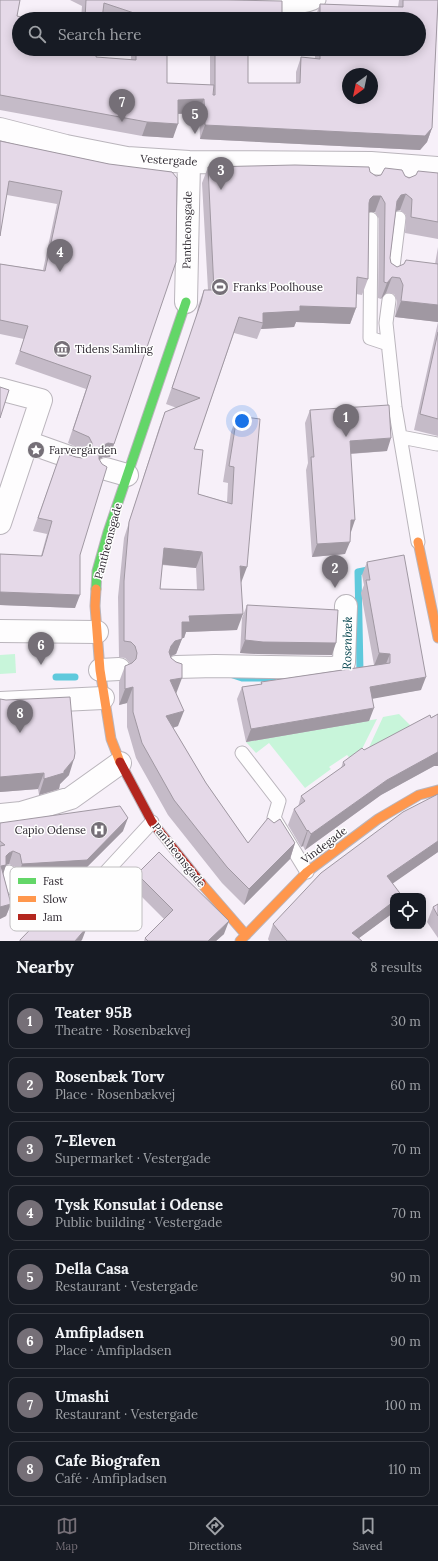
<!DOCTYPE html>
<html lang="en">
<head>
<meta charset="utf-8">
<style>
  :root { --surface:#171b24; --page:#242831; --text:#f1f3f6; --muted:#9ea1a6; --line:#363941; --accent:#756f77 }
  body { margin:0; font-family:Lora,serif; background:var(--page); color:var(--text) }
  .controls { position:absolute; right:12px; bottom:12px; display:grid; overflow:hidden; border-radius:8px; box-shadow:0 2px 10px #0003 }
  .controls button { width:36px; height:36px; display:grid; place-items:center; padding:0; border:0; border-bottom:1px solid var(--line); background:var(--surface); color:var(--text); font:20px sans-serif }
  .compass { position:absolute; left:342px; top:68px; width:36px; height:36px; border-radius:50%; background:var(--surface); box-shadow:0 2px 10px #0003; rotate:213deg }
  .you { position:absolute; left:242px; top:421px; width:14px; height:14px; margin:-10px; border:3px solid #fff; border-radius:50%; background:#1a73e8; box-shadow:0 0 0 6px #1a73e833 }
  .badge { display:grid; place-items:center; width:26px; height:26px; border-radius:50%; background:var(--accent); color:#fff; font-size:13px; font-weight:700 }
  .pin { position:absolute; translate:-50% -33px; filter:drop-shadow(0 1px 2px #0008) }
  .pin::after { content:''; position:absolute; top:21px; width:14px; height:12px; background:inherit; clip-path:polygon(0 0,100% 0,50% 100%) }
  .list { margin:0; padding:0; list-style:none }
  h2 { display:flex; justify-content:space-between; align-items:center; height:52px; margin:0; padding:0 16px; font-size:17px }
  h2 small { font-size:13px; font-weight:400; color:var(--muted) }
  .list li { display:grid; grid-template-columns:26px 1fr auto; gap:12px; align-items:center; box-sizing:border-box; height:56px; margin:0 8px 8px; padding:0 8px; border:1px solid var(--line); border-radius:8px }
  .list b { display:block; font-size:15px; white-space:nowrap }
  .list p { margin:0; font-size:13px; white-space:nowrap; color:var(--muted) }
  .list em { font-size:13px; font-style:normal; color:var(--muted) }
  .icon { flex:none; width:22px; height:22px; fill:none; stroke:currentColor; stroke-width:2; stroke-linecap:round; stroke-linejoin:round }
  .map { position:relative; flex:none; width:438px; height:941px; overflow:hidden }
  .search { position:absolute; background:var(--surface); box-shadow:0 2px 10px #0003; left:12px; right:12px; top:12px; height:44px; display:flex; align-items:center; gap:10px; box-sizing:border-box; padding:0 14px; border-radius:22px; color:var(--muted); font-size:15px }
  .sheet { height:564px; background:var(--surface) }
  nav { display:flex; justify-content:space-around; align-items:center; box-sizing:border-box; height:56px; border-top:1px solid var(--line); background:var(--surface); font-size:11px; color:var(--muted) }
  nav a { display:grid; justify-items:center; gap:2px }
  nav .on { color:var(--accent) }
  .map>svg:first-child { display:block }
  .green { fill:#c8f5da }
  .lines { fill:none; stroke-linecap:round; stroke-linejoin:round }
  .stream { stroke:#5fc9dc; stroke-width:7 }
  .lane-casing { stroke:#bab5bc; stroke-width:15 }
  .street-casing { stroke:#bab5bc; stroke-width:24 }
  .fast-casing { stroke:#bab5bc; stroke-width:11 }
  .slow-casing { stroke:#bab5bc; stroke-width:11 }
  .jam-casing { stroke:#bab5bc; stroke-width:11 }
  .lane { stroke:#fefdfe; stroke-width:13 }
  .street { stroke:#fefdfe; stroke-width:22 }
  .fast { stroke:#63d668; stroke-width:9 }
  .slow { stroke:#ff974d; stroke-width:9 }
  .jam { stroke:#b3261e; stroke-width:9 }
  .wall { fill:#c5bbc8; fill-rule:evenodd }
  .shaded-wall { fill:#a098a2 }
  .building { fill:#e5d9e8; stroke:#a098a2; fill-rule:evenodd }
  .labels { text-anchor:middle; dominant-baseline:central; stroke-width:3; stroke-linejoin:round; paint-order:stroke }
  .street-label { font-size:11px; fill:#2f2931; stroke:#fefefe }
  .poi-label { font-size:11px; fill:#2f2931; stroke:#fefefe; text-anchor:start }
  .water-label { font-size:12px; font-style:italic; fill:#05454f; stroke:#fefefe }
  .key { fill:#fefefe; stroke:#c0bec0; stroke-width:1 }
  .key-label { font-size:11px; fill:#2f2931 }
</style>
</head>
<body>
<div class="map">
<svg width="438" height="941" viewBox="0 0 438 941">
  <rect width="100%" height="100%" fill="#f7f0f9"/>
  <path class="green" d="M 15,654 L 16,673 L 0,674 L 0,655 Z
    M 399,714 L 410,725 L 414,735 L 365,756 L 383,717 Z
    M 377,719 L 358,757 L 352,760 L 347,755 L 329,767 L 331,769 L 305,788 L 269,743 L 256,753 L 246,742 Z"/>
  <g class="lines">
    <path class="stream" d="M 230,674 L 242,678 L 273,678
      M 357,676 L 360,672 L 358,572 L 373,569
      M 56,677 L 75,677"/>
    <g class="lane-casing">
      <path id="lane" d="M 251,0 C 272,3 300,13 319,0
        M 371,219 L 370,338 L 388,344
        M 392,275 L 399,218
        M 389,300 L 386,323 L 395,407 L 418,542
        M 401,437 L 437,444
        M 242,753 L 279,801 L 274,818 L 307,872
        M 9,872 C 9,887 21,904 38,897 C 44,895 48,888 53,886 C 60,884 84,886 93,886 L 152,822"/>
    </g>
    <g class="street-casing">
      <path id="street" d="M 0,129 L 66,146 L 127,158 L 189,162 L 371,163 L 438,168
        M 186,302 L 189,162
        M 0,389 L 41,400 L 0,523
        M 27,442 L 75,459
        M 106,469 L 127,475
        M 0,631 L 97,632
        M 176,667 L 215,666 L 333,668 L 343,665 L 344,662 L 346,606
        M 100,670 L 119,669
        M 0,703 L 103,698
        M 0,815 L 21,813 L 71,798 L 120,763"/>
    </g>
    <g class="fast-casing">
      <path id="fast" d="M 96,589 L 97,571 L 108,532 L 186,302"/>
    </g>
    <g class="slow-casing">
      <path id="slow" d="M 418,542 L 438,638
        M 96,589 L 95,606 L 100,670 L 111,739 L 120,762
        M 201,883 L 246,935
        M 240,941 L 307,872 L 378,819 L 419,795 L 438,790"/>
    </g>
    <g class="jam-casing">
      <path id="jam" d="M 120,762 L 152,822 L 201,883"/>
    </g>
    <use href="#lane" class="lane"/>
    <use href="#street" class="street"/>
    <use href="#fast" class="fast"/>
    <use href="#slow" class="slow"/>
    <use href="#jam" class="jam"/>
  </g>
  <path class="wall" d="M 0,0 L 17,16 L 96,57 L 131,60 L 131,49 L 167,49 L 167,83 L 210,85 L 210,49 L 248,49 L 248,83 L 296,83 L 296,72 L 301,57 L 315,59 L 315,49 L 419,49 L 419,19 L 315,19 L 315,18 L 320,4 L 398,7 L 399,0 L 438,0 L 432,128 L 427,142 L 420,150 L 200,139 L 199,113 L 178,114 L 173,138 L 142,136 L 0,110 Z
    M 70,0 L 228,0 L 282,19 L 104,19 L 102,18 L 102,19 L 81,19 L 82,6 Z
    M 0,141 L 109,164 L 114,444 L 110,457 L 103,457 L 99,459 L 80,555 L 75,608 L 0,605 L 0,554 L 41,556 L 47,534 L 33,531 L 61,452 L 76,457 L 82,458 L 87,456 L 84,451 L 68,443 L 86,389 L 15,364 L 24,339 L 0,334 L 0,264 L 43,270 L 57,204 L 7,195 Z
    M 208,167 L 370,172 L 376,176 L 405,176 L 409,178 L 438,173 L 438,239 L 405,233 L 406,215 L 400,210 L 396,211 L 390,258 L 391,263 L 397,267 L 435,264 L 438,247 L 438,436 L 414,430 L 438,322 L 395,317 L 397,301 L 394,294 L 386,293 L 381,299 L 378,298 L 379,219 L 375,212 L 369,212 L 368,279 L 362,295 L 356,294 L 356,308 L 350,324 L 296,322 L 294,327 L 261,329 L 257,339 L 234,333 L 194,449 L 198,494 L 227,502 L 228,483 L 223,482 L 231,432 L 237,416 L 241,583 L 237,630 L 186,632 L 184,638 L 182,638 L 176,654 L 171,656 L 176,693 L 178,726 L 173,728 L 206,783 L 248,843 L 295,843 L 290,859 L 244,905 L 222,883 L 168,815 L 136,758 L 127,727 L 127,703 L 119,705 L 119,682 L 125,666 L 130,664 L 129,662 L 125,658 L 119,657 L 118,597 L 124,538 L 159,428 L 165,412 L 177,408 L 166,404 L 196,318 L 198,306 L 204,290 L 208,290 L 202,183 ZM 162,565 L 196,568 L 197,590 L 160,589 Z
    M 310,410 L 387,451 L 351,454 L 350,532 L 345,554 L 312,557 L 306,470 L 308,463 L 305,423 Z
    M 367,562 L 421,690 L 372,698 L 369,721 L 246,742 L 237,699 L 242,687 L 261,684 L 261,682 L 374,665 L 361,593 L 364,585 L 362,575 Z
    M 247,605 L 332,655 L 258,654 L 240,653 L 242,618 Z
    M 0,699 L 69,775 L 60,784 L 59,789 L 39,795 L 38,789 L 0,792 Z
    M 438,714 L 438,766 L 434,766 L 381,795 L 305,850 L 303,846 L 301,847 L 288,825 L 294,809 L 298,807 L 301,796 L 341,768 L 343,762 L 364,750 Z
    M 438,794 L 438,852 L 392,883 L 393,913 L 359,938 L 362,941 L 269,941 L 268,939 L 273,924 Z
    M 0,823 L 123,831 L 82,872 L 18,877 L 15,867 L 9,864 L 6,865 L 3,873 L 11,904 L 6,916 L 0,919 Z
    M 137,874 L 224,934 L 216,941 L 144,941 L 145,938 L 164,919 L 132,887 Z
    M 438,904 L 438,938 L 427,922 L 433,907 Z"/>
  <path class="shaded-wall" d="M 204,99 L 199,113 L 173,114 L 178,100 Z
    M 147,122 L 178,124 L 173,138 L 142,136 Z
    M 205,125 L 432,128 L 427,142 L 420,150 L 200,139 Z
    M 406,194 L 400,210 L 396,211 L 397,201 L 401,195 Z
    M 373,196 L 381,196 L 375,212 L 367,212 L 364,215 L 370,199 Z
    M 392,277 L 386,293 L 381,299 L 387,283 Z
    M 401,301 L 438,305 L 438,322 L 395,317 Z
    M 300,306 L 356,308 L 350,324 L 296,322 L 294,327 L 261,329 L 263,323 L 263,313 Z
    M 391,438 L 387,451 L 345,454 L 350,441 Z
    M 108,443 L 114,444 L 110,457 L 103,457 L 98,460 L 99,453 L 102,446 Z
    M 351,520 L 355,520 L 351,532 Z
    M 350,542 L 345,554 L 312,557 L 317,544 Z
    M 164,548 L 202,552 L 196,568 L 158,564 Z
    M 240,566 L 247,567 L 241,583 Z
    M 0,592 L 80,595 L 75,608 L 0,605 Z
    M 243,614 L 237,630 L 186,632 L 184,638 L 176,638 L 182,622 L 189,616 Z
    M 182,639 L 176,654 L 169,657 L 165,661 L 171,646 L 175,641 Z
    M 245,640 L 336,643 L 332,655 L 258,654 L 240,653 Z
    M 379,653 L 390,654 L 385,666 L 374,666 Z
    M 426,677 L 421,690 L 366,700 L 370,687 Z
    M 182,678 L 176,694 L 170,680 Z
    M 133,687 L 127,703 L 119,705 L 125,689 Z
    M 374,708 L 369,721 L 246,742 L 251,729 Z
    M 184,711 L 178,726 L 160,732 L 166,716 Z
    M 438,752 L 438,766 L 434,766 L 381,795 L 305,850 L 311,834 L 387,780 Z
    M 74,759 L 69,775 L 60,784 L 59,789 L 39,795 L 44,779 L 64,771 Z
    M 44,773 L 38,789 L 0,792 L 0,777 Z
    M 128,818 L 123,831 L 82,872 L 18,877 L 22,864 Z
    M 308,830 L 303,846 L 301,847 L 307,831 Z
    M 438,841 L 438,852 L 382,891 L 387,876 Z
    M 295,843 L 290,859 L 244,905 L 249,889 Z
    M 13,851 L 9,864 L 5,865 L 6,865 L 2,878 L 0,869 L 6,856 L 9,853 Z
    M 393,902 L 393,913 L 355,941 L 352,933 Z
    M 11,904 L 6,916 L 0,919 L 0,907 Z
    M 229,921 L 224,934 L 216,941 L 208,941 Z
    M 87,927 L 82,940 L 81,941 L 75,941 Z"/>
  <path class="building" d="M 0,0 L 20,0 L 17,16 L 29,19 L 19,19 L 19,49 L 97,49 L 96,57 L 136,60 L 136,49 L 167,49 L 167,83 L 214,85 L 213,95 L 215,95 L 215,49 L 248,49 L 248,83 L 300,83 L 301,57 L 320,59 L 320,49 L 419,49 L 419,19 L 320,19 L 320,4 L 403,7 L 403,0 L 438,0 L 432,128 L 425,136 L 205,125 L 204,99 L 178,100 L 178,124 L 147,122 L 0,95 ZM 348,74 L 372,74 L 372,98 L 348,98 Z
    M 86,0 L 228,0 L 282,1 L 282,19 L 136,19 L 137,14 L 104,3 L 102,19 L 85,19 Z
    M 0,141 L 109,164 L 172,172 L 177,178 L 176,262 L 114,444 L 108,443 L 102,446 L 99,453 L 99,459 L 102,464 L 107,467 L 80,555 L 80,595 L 0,592 L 0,554 L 42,556 L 52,521 L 38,518 L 61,452 L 76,457 L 82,458 L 88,455 L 92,449 L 92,443 L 89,437 L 73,430 L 91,376 L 20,351 L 28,326 L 0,320 L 0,264 L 45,271 L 62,191 L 9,181 L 0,236 Z
    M 295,165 L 369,167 L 370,172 L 376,176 L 381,175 L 385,168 L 402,170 L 405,176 L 409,178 L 416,175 L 418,171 L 438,173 L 438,222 L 411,217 L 412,199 L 406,194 L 401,195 L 397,201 L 390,258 L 391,263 L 397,267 L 404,264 L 406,260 L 438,264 L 438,305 L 401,301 L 403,285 L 400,278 L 392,277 L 387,283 L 384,282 L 385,203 L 381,196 L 373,196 L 370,199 L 369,203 L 368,279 L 357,277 L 356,308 L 300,306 L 300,311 L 263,313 L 263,323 L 239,317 L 194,449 L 203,450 L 198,494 L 232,504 L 234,467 L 229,466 L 237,416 L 260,419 L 247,567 L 240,566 L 243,614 L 189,616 L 190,622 L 182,622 L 182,639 L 175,641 L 171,646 L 169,652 L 171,658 L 176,662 L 182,664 L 182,678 L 170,680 L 184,711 L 166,716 L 206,783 L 248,843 L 268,818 L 274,823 L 280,819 L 295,843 L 249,889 L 227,867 L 174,800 L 142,743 L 133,712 L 133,687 L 125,689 L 125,666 L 132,663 L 136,659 L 137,653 L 135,646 L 131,642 L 124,641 L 124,581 L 129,522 L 165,412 L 200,398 L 172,388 L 201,302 L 204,290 L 214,290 L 208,167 ZM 164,548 L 202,552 L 204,590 L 160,589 Z
    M 438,332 L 438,419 L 420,414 Z
    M 0,387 L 9,390 L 0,418 Z
    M 389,405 L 391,438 L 350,441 L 355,520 L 351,520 L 350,542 L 317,544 L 311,457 L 314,457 L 310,410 Z
    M 404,555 L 426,677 L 370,687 L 374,708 L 251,729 L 242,687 L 262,684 L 261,682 L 390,663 L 390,654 L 379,653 L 366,580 L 370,580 L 367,562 Z
    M 247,605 L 338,610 L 336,643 L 263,642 L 245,640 Z
    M 70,697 L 75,753 L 74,759 L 64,771 L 64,773 L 44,779 L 44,773 L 0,777 L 0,699 L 6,700 Z
    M 438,714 L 438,752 L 387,780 L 311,834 L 308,830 L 307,831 L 294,809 L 305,801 L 301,796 L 345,765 L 343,762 L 362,748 L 364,750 L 430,715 L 431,718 Z
    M 438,794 L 438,841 L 387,876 L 402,896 L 393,896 L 393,902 L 352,933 L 362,941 L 287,941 L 273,924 L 321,873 L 403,812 Z
    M 120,806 L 128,818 L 87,860 L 22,864 L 20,854 L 13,851 L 9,853 L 6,856 L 6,865 L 1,866 L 11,904 L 0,907 L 0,846 L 5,845 L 0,841 L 0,823 Z
    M 159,852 L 229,921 L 208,941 L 148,941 L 145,938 L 173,910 L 137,874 Z
    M 58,901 L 87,927 L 75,941 L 20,941 L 20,940 Z
    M 438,904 L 438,916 L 433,907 Z"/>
  <defs>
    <g id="stadium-disc" transform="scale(0.9)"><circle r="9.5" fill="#756f77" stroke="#fefefe"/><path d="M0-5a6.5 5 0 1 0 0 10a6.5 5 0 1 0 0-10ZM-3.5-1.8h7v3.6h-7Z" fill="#fff"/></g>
    <g id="museum-disc" transform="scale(0.9)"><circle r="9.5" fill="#756f77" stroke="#fefefe"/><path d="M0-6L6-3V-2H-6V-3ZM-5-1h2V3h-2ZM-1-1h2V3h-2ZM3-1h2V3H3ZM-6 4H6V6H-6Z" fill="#fff"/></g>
    <g id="sight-disc" transform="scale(0.9)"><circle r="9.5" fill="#756f77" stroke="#fefefe"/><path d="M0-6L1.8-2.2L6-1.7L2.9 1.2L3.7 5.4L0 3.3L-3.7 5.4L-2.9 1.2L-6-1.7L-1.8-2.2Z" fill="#fff"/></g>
    <g id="hospital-disc" transform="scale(0.9)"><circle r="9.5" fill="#756f77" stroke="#fefefe"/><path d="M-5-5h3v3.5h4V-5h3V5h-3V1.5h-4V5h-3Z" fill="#fff"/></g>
  </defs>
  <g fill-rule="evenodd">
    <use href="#stadium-disc" x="220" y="287"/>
    <use href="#museum-disc" x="62" y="349"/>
    <use href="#sight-disc" x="36" y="450"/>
    <use href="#hospital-disc" x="99" y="830"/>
  </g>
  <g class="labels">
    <g class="street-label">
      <text transform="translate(169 160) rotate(3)">Vestergade</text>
      <text transform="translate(187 230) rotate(-89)">Pantheonsgade</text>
      <text transform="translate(108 541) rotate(-75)">Pantheonsgade</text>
      <text transform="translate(324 845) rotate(-37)">Vindegade</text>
      <text transform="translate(179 855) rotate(52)">Pantheonsgade</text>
    </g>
    <g class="poi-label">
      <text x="233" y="287">Franks Poolhouse</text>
      <text x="75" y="349">Tidens Samling</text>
      <text x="49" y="450">Farvergården</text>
      <text x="86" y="830" text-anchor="end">Capio Odense</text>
    </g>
    <g class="water-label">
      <text transform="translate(347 643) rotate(-89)">Rosenbæk</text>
    </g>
  </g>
  <rect x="10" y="867" width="132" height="64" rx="6" class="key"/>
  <rect x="18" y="878" width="18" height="6" fill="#63d668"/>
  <rect x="18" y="896" width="18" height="6" fill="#ff974d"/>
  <rect x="18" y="914" width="18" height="6" fill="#b3261e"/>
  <g class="key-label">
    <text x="43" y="885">Fast</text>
    <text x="43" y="903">Slow</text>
    <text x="43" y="921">Jam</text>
  </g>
</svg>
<div class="controls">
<button><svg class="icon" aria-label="locate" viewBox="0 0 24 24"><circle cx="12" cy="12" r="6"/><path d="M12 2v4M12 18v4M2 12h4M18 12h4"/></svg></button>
</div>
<svg class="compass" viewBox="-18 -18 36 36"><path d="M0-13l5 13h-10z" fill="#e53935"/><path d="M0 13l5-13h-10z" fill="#9ea1a6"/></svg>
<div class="you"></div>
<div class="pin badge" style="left:346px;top:437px">1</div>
<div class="pin badge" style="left:335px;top:588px">2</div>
<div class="pin badge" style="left:221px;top:190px">3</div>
<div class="pin badge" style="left:60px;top:272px">4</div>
<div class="pin badge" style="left:195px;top:134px">5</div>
<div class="pin badge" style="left:41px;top:665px">6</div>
<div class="pin badge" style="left:122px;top:122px">7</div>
<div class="pin badge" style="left:20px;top:733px">8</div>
<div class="search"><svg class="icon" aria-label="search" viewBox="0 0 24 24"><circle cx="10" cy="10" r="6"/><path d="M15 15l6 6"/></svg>Search here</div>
</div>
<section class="sheet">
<h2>Nearby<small>8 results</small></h2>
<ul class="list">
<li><span class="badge">1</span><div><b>Teater 95B</b><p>Theatre · Rosenbækvej</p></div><em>30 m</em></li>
<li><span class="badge">2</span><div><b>Rosenbæk Torv</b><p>Place · Rosenbækvej</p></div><em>60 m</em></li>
<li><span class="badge">3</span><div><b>7-Eleven</b><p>Supermarket · Vestergade</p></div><em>70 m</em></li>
<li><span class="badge">4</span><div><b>Tysk Konsulat i Odense</b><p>Public building · Vestergade</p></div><em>70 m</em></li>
<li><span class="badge">5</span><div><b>Della Casa</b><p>Restaurant · Vestergade</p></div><em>90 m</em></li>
<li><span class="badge">6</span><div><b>Amfipladsen</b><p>Place · Amfipladsen</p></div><em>90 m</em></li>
<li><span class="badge">7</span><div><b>Umashi</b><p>Restaurant · Vestergade</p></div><em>100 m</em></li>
<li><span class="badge">8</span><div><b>Cafe Biografen</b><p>Café · Amfipladsen</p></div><em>110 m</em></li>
</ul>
</section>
<nav>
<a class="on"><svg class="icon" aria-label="map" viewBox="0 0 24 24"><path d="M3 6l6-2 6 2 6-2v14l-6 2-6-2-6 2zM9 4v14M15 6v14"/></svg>Map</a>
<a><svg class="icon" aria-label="directions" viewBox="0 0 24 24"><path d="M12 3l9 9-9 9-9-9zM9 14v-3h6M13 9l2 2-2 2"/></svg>Directions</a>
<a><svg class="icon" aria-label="saved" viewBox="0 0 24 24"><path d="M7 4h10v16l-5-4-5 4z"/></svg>Saved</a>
</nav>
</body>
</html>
